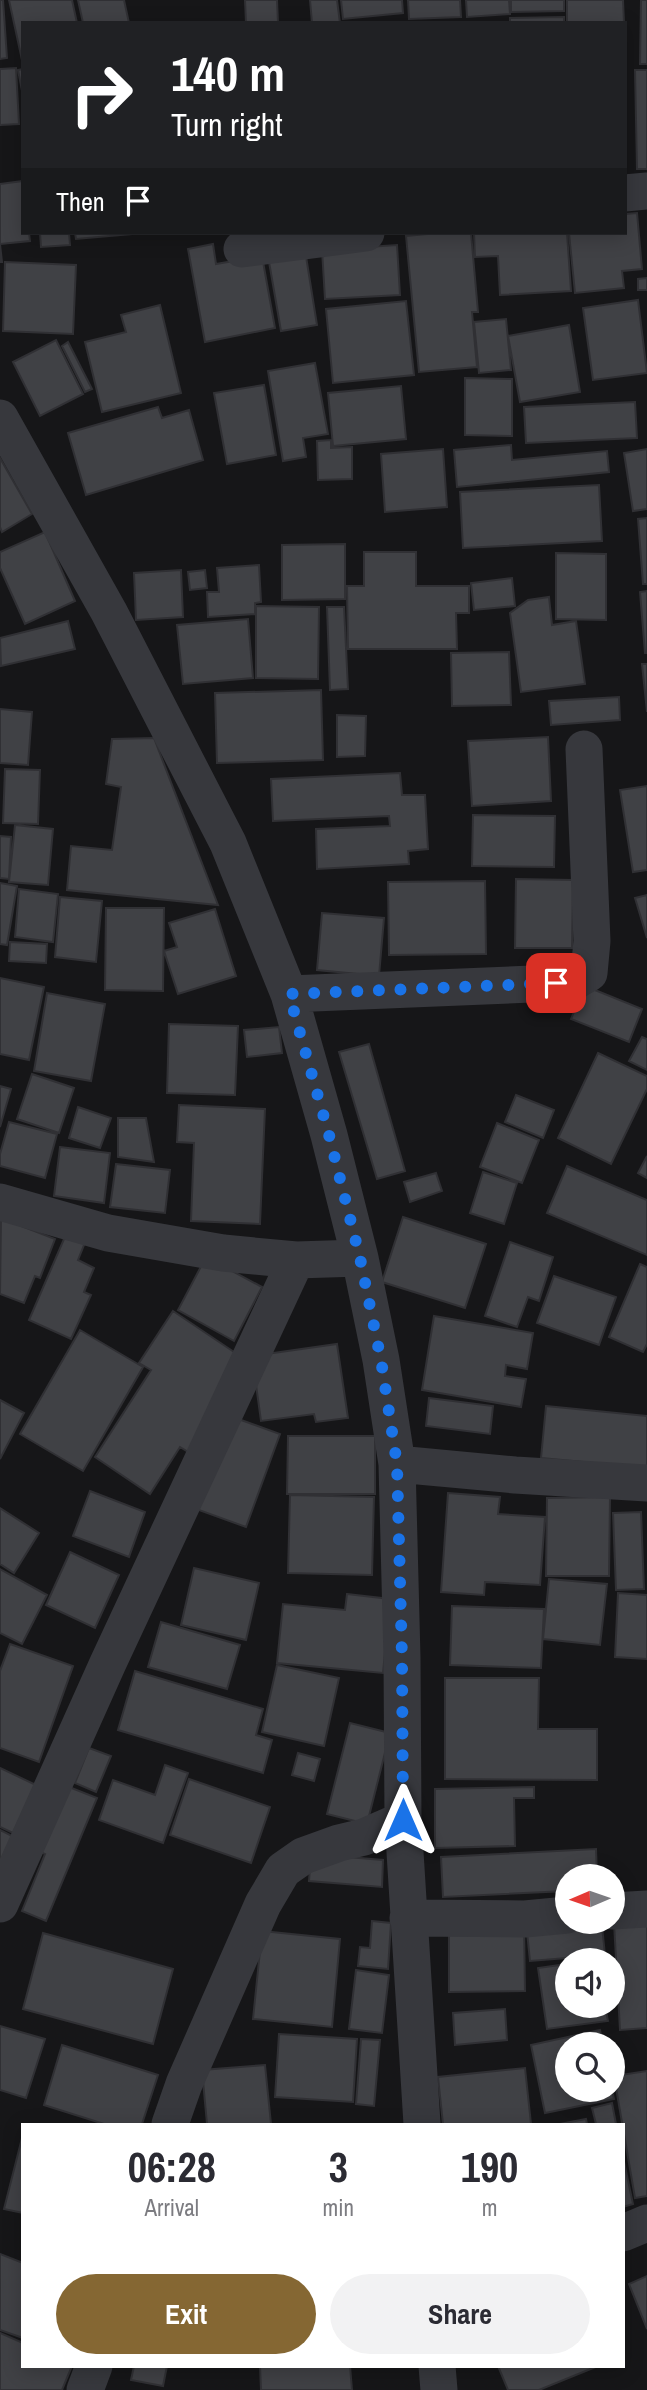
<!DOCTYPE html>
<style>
:root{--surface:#fff;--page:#f2f2f3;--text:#2b2b33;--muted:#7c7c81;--accent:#856733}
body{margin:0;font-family:"Archivo Narrow",sans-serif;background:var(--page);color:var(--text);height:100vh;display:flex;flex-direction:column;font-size:26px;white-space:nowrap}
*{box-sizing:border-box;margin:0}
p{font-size:23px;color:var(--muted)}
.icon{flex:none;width:38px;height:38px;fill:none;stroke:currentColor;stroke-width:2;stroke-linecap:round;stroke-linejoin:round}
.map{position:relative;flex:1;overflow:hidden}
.drawer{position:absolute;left:21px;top:2123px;width:604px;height:245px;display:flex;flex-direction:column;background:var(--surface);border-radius:0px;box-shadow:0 4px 18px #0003}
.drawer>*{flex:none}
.banner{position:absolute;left:21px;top:21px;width:606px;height:214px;border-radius:0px;box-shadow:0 4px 18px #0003;background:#202124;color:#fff;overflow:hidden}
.needle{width:46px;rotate:268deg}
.buttons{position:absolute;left:555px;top:1864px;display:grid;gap:14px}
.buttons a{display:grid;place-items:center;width:70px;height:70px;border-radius:50%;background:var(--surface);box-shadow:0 4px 18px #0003;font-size:35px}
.pin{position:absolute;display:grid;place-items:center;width:60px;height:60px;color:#fff;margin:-30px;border-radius:14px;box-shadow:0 4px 10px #0006}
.me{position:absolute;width:77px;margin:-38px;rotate:0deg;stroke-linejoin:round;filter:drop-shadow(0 0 5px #0008)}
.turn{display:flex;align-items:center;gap:24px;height:147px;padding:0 35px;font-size:32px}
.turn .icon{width:91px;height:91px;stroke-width:2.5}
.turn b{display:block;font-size:49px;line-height:60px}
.then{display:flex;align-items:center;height:66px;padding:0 35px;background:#0003;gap:14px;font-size:26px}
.eta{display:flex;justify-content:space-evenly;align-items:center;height:119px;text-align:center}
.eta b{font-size:42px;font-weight:800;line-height:49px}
.button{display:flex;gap:14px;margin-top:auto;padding:14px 35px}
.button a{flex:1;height:80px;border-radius:42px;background:var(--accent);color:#fff;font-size:28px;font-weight:800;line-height:80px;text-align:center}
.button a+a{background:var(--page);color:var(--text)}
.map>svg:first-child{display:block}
</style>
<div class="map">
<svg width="647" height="2390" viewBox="0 0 647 2390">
<rect width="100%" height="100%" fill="#161618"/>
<!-- building -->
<path fill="#404145" stroke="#303034" stroke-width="2" d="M0 0H3L7 58 0 59Z
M9 0H72L77 23H23L22 60Z
M78 0H124L129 23H83Z
M245 0H277L278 23H246Z
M310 0H337L340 23H312Z
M341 0H402L403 13 343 19Z
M408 0H460L461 17 409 19Z
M466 0H509L510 14 467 17Z
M511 0H564V11L511 12Z
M567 0H623L624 23H567Z
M641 0H647V64H640Z
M564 17V23H510V18Z
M16 68 19 124 0 125V69Z
M23 69V96L18 70Z
M635 70H647V169H637Z
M23 181V233H29L30 241 0 244 2 262H0V184Z
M637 213 642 269 622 271 624 288 575 293 569 233H625V214Z
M40 233H69L70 245 41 247Z
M75 233H144L76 239Z
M438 233H471L478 312H472L477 367 419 372 406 236Z
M474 233H567L571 291 500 295 498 256 475 257Z
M213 244 216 264 262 256 275 328 205 342 188 249Z
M397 245 400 295 325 299 322 250Z
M305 250 317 325 281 331 268 256Z
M5 262 76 265 73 334 3 331Z
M647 278V290H638V279Z
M638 300 647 373 593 380 583 308Z
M406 301 414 375 333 383 326 309Z
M160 305 181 393 102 412 85 342 126 332 121 315Z
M506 319 511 370 479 373 474 322Z
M569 325 580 392 520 402 508 336Z
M56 340 83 394 40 416 13 362Z
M68 342 92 389 85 392 62 346Z
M315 363 328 434 303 438 306 457 283 461 268 371Z
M465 378 512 379V436L465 435Z
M264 385 276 455 227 464 214 393Z
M401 386 406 439 333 446 328 393Z
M635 402 637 438 526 443 524 407Z
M158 407 162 418 189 410 203 460 86 495 68 433Z
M331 440V448L352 447V479L318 480 317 441Z
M511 445 512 460 607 451 609 472 457 487 454 450Z
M443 449 447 507 385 512 381 454Z
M647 449V509L633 511 624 453Z
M0 458 32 514 2 532 0 527Z
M599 485 602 541 463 548 460 492Z
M647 518V584H643L638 519Z
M45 532 75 601 25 624 0 568V552Z
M345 544V599L282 600V545Z
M364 552H416V586H469V613H456L457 649H348L347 586H364Z
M556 553 606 554V620L556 619Z
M259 565 261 602 255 603V614L208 617 207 592H219L217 568Z
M181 570 183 617 136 620 134 573Z
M205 570 207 588 190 590 188 572Z
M512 578 515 606 474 610 471 583Z
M647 591V653H645L640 592Z
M549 597 552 625 576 621 585 684 521 692 510 613 528 600Z
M256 606 319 607 318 679 256 678Z
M327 607H344L348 689 330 690Z
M248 619 253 678 183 684 177 625Z
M68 621 75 649 1 666 0 638Z
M509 652 511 705 452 706 451 653Z
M642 664H647V712Z
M321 690 323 760 217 763 215 693Z
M619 697 620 720 551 725 549 701Z
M0 709 32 712 28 765 0 763Z
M337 715 366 716 365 756 337 757Z
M548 737 551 801 472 806 468 741Z
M154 738 218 905 67 890 71 846 112 850 121 787 106 784 112 739Z
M5 769 40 770 38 824 3 823Z
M400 773 402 795H425L428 849 408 851 409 864 317 869 316 829 390 826 389 816 273 821 271 779Z
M647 786V870L633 872 620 790Z
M473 815 555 816 554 867 472 866Z
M15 825 53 829 48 885 9 882Z
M0 836 11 837 9 879 0 878Z
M516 879 573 880 572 948H515Z
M485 881 486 954 389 955 388 882Z
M0 883 17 886 7 945 0 944Z
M19 889 58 894 53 942 15 937Z
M647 895V938L635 898Z
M60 897 102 901 96 962 55 957Z
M106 908H164L163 991 105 990Z
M215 909 236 976 178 994 164 951 177 947 169 923Z
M322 913 384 918 379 976 317 970Z
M10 942 47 944 46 963 9 961Z
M0 978 44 987 29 1060 0 1054Z
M585 986 642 1009 629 1042 571 1019Z
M47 993 105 1004 91 1081 34 1071Z
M169 1024 238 1026 235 1095 167 1093Z
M279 1027 282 1053 247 1057 244 1030Z
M642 1037 647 1039V1070L629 1061Z
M369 1044 405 1171 377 1179 339 1052Z
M598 1053 647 1076V1089L611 1164 558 1138Z
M32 1074 74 1088 59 1133 17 1119Z
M0 1086 11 1089 0 1127Z
M516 1095 554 1110 543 1138 505 1122Z
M179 1105 265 1109 260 1224 191 1221 194 1143 177 1142Z
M78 1107 111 1118 100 1148 69 1138Z
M118 1118H146L154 1162 118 1157Z
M9 1122 57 1134 45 1178 0 1166V1154Z
M497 1123 539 1140 522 1183 480 1167Z
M60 1147 110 1153 104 1203 54 1196Z
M647 1156V1178L638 1173Z
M116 1164 170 1170 165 1213 110 1207Z
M567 1166 647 1200V1255L547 1213Z
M483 1172 517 1183 504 1224 470 1213Z
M436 1173 442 1191 410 1202 404 1182Z
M403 1217 486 1244 465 1308 382 1282Z
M1 1218 55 1239 40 1278 35 1276 24 1303 0 1294Z
M67 1232 86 1240 78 1260 94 1268 84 1292 91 1295 71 1339 29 1320Z
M510 1242 553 1257 539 1301 528 1297 517 1327 485 1316Z
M206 1257 262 1287 234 1341 178 1310Z
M640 1264 647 1267V1344L643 1352 609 1337Z
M554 1276 616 1297 599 1345 537 1323Z
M173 1311 240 1356 190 1453 180 1447 150 1494 95 1457 151 1370 139 1363Z
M434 1316 533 1333 527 1369 506 1365 505 1376 526 1379 521 1407 422 1390Z
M80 1330 143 1367 83 1471 20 1434Z
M337 1344 348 1418 316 1422 314 1414 261 1421 252 1356Z
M429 1398 493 1406 490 1434 426 1426Z
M0 1400 24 1413 0 1459Z
M546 1406 647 1416V1468L541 1458Z
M230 1416 280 1434 246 1527 196 1509Z
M288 1436H375V1494H287Z
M90 1491 145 1512 129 1557 73 1536Z
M448 1493 500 1497 498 1514 545 1517 540 1585 485 1582 484 1595 441 1592Z
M290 1495 374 1497 372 1575 288 1573Z
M610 1497 609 1576H546L547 1498Z
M0 1508 39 1533 14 1573 0 1564Z
M641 1512 644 1589 616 1590 613 1513Z
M70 1552 119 1575 95 1628 46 1605Z
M194 1568 259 1583 246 1640 181 1625Z
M0 1569 47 1595 22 1644 0 1633Z
M549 1579 607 1584 600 1645 543 1639Z
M618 1593 647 1595V1659L615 1657Z
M347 1594 390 1599 383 1673 277 1663 283 1604 345 1610Z
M452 1606 544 1609 541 1668 450 1665Z
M161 1622 240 1645 227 1689 148 1667Z
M10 1644 73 1666 39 1762 0 1748V1671Z
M277 1665 339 1678 324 1746 262 1732Z
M135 1671 263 1709 256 1735 272 1740 263 1773 118 1730Z
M445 1678H539L538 1729H597V1780L445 1779Z
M350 1723 390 1733 367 1824 327 1814Z
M89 1748 111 1756 96 1792 75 1783Z
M298 1753 320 1759 314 1781 292 1775Z
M165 1765 188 1773 163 1843 99 1820 113 1780 155 1795Z
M0 1768 36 1785 13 1833 0 1827Z
M189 1779 270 1807 251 1863 170 1835Z
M59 1783 97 1798 46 1921 22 1911 45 1854 31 1848Z
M534 1787V1798H514L515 1846 435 1848V1789Z
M0 1830 20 1840 0 1864Z
M596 1849 597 1876H567V1891L443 1897 441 1857Z
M311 1854 383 1860 382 1887 309 1881Z
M372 1921 391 1923 388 1969 358 1966 360 1947 370 1948Z
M647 1922V2028L620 2030 614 1923Z
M449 1925H524L525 1991 449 1992Z
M602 1926 605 1955 530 1961 527 1932Z
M262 1931 340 1939 332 2027 253 2019Z
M43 1933 173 1969 153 2044 23 2009Z
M567 1964V2006H605L608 2021 547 2029 538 1968Z
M356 1970 389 1975 382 2033 349 2029Z
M505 2009 507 2040 455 2045 453 2013Z
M0 2026 45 2039 26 2098 0 2090Z
M600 2030 603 2044H567V2090H612L614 2099 545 2113 531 2045Z
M279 2034 357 2039 353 2102 275 2097Z
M361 2039 380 2040 374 2106 356 2104Z
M62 2045 158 2075 142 2124H104L44 2105Z
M265 2065 271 2124H207L202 2070Z
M525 2068 531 2124H443L438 2077Z
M647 2071V2196L635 2198 614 2076Z
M612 2103 616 2124H596L592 2108Z
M586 2119 587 2124H560Z
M23 2134V2213L4 2209Z
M623 2157 633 2204 623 2207Z
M0 2254 23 2263V2338L0 2330Z
M647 2276V2329L629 2284Z
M0 2333 23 2343V2366H72L62 2390H0Z
M134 2366H167L163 2386 131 2380Z
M260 2366H350L352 2390H261Z
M498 2366H598L539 2390H508Z"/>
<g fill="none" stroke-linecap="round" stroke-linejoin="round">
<!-- street -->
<path stroke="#37383d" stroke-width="37" d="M625 193 647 191
M242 249 366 233
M0 418 109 612 228 843 289 994 329 1135 360 1258 381 1360 397 1464 402 1658 403 1820 422 2124
M289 994 556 983 577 980 589 973 592 941 584 749
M0 1202 108 1233 223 1253 296 1260 360 1258
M397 1464 515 1475 647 1483
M0 1904 108 1663 296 1260
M612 1911 647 1909
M408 1918 525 1919 567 1915
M170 2124 184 2084 263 1904 283 1870 303 1856 339 1843 364 1837 403 1820
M623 2233 647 2223
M437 2366 439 2390
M85 2390 94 2366"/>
</g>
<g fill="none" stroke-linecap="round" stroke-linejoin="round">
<!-- route -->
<path stroke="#1a73e8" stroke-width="12" stroke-dasharray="0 21.6" d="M403 1820 402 1658 397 1464 381 1360 360 1258 329 1135 289 994 556 983"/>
</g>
</svg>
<div class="buttons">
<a><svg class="needle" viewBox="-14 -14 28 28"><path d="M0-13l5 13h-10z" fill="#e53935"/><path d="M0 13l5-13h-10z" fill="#7c7c81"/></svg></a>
<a><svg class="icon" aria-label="sound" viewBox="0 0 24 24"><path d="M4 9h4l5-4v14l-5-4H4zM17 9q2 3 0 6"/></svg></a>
<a><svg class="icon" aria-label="search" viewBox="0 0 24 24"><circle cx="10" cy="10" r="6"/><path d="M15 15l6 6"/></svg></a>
</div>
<div class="pin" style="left:556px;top:983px;background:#d93025"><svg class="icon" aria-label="arrive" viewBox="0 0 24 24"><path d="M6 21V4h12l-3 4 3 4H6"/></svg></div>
<svg class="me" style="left:403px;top:1820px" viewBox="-20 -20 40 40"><path d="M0-17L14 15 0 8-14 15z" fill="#1a73e8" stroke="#fff" stroke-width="4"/></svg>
<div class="banner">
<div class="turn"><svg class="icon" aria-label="right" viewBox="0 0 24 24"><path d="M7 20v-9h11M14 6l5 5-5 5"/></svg><div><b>140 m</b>Turn right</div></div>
<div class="then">Then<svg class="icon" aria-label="arrive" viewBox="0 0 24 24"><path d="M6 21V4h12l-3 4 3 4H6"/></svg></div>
</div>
<section class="drawer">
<div class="eta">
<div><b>06:28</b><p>Arrival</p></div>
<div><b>3</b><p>min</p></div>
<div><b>190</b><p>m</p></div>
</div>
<div class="button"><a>Exit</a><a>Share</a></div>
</section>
</div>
